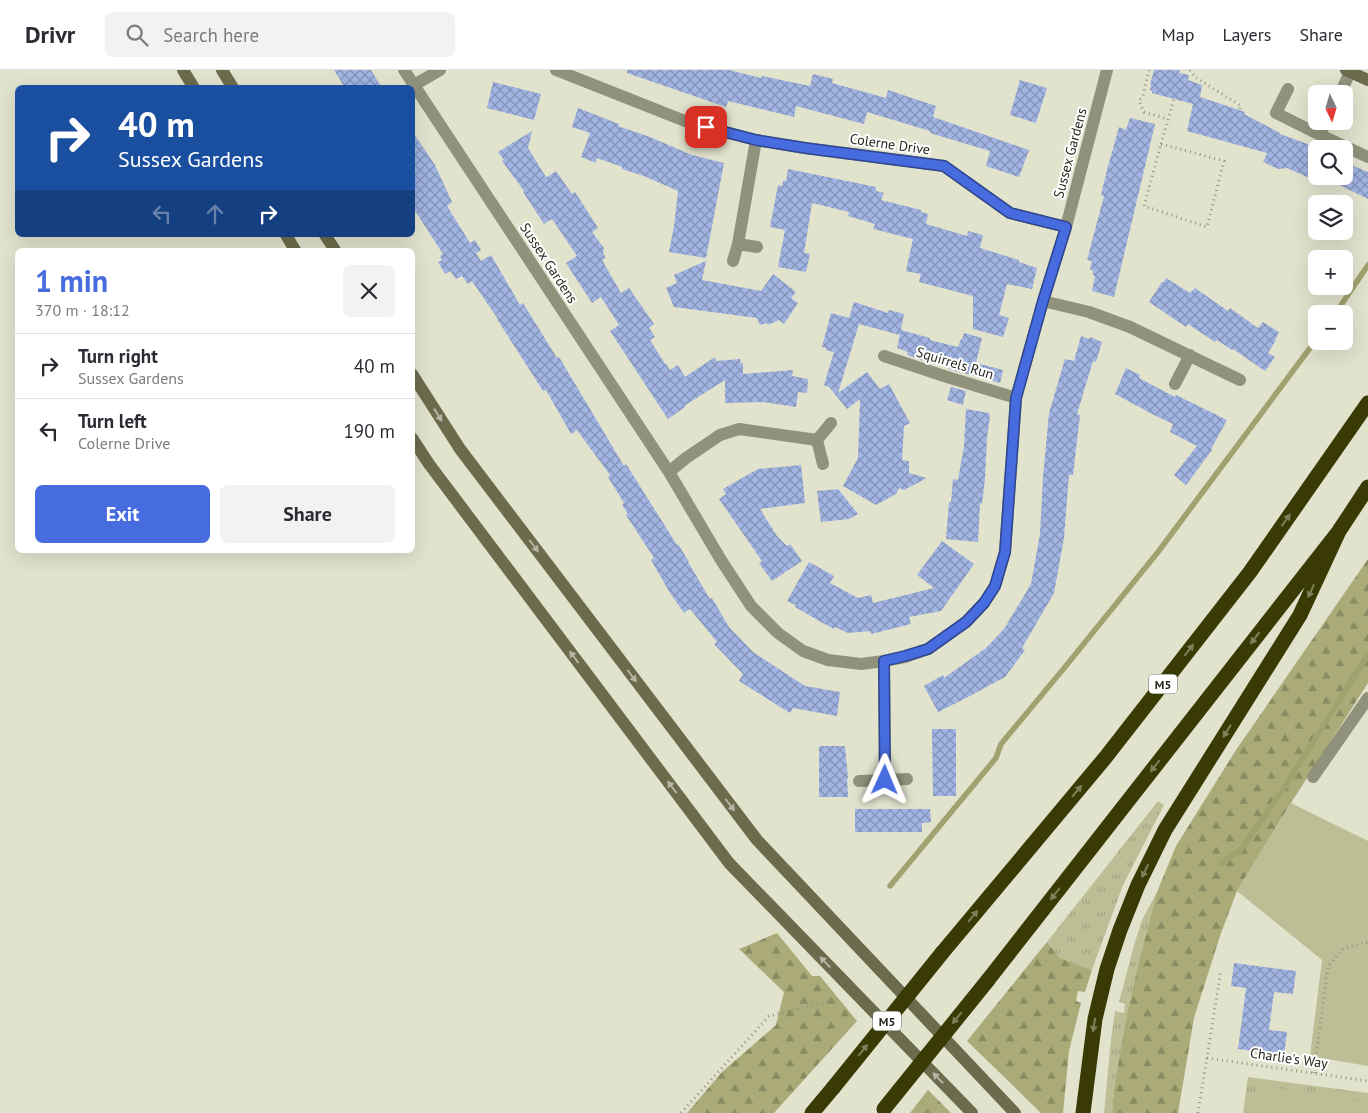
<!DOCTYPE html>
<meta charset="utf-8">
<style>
:root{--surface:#fff;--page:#f2f2f3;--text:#2b2b33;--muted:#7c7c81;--line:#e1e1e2;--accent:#476cdf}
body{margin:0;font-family:"PT Sans",sans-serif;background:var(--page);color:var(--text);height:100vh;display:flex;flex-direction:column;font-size:19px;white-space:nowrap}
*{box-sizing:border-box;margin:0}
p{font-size:16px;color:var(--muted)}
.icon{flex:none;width:28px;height:28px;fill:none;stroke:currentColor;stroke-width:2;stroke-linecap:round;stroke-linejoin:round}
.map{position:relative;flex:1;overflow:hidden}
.panel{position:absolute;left:15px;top:178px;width:400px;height:305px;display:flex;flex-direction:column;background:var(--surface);border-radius:8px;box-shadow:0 5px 20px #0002}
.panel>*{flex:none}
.top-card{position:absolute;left:15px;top:15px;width:400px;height:152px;border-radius:8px;box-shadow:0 5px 20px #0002;background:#1a4fa0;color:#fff;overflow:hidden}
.needle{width:32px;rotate:175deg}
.buttons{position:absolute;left:1308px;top:15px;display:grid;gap:10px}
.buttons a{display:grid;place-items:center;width:45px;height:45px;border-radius:8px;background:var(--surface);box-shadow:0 5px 20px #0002;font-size:25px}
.pin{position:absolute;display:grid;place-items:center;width:42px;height:42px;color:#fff;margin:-21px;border-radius:10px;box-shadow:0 2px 8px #0006}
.me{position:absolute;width:55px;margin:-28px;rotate:1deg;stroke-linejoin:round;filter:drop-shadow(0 0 4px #0008)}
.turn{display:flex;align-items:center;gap:18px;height:105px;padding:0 20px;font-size:22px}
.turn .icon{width:65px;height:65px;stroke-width:2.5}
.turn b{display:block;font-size:35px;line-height:42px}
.lanes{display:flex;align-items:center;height:48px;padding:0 20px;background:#0003;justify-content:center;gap:25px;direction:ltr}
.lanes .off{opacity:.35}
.round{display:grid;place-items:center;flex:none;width:52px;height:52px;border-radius:8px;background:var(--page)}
.summary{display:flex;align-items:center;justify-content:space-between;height:85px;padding:0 20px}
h1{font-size:30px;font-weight:800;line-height:38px;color:var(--accent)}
.cta{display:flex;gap:10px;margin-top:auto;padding:10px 20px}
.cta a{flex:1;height:58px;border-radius:8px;background:var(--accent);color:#fff;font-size:20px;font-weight:800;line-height:58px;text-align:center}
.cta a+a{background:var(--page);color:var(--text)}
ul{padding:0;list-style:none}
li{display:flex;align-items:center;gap:15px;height:65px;padding:0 20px;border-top:1px solid var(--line)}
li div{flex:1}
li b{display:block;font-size:19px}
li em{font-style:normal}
header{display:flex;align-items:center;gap:30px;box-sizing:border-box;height:70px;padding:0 25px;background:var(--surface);border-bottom:1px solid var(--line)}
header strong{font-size:24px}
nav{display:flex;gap:28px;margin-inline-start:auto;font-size:18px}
.search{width:350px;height:45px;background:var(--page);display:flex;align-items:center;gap:12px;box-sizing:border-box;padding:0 18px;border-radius:8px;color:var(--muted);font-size:19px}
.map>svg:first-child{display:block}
</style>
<header>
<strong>Drivr</strong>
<div class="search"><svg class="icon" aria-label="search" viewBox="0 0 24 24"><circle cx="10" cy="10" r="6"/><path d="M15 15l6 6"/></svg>Search here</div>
<nav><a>Map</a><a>Layers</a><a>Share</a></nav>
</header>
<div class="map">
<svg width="1368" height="1043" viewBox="0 0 1368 1043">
<defs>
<pattern id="grass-tufts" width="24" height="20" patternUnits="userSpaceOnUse" patternTransform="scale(1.25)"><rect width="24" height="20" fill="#bcbe95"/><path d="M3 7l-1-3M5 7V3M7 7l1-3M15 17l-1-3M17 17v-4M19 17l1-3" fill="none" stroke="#a2a380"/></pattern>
<pattern id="forest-firs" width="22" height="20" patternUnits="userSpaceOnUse" patternTransform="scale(1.25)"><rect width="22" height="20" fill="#aaab78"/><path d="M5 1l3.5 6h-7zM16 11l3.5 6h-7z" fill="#8a8b62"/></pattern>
<pattern id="building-cross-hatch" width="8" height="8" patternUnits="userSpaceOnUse" patternTransform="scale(1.25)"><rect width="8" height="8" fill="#a1b4e2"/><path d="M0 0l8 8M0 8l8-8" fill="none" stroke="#8392b7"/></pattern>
</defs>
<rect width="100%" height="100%" fill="#e2e3cd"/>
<!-- grass -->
<path fill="url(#grass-tufts)" d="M1158 731 1164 735 1123 815 1092 900 1060 888 1047 872Z
M1157 822 1139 891 1114 1018 1112 1043H1104L1111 969 1115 941 1124 943 1125 934 1119 932 1135 872 1142 850Z
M1248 1007 1368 1023V1043H1243Z"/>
<!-- forest -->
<path fill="url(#forest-firs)" d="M1368 489V613L1291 733 1237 821 1220 866 1194 948 1178 1043H1112L1114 1018 1126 951 1139 891 1157 822 1176 776 1236 680Z
M777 863 812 906H820L857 951 774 1043H687L722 1002 776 955 784 922 739 879Z
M1047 872 1060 888 1092 900 1085 922 1078 921 1076 931 1081 933 1069 981 1063 1043H1041L967 971Z
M928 1020 951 1043H910Z"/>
<!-- park -->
<path fill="#bcbe95" d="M1291 733 1368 771V996L1310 986 1322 890 1237 821Z
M1257 1015 1368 1032V1043H1253Z"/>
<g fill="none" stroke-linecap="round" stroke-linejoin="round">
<!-- stream -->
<path stroke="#a0a26f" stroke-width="5.5" d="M1335 244 1368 195
M1221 793 1240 781 1280 724 1368 585
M890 816 996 688 1001 674 1065 597 1158 482 1316 270"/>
</g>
<!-- building -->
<path fill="url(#building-cross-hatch)" d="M334 0H371L382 18H345Z
M627 0H729L761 8 762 6 810 16 813 4 833 9 832 13 886 28 888 20 936 36 933 47 1029 80 1019 107 986 96 990 81 930 63V61L867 42 864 54 796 36 794 47 728 31 726 37 627 3Z
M1154 0H1180L1179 3 1189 5 1188 10 1202 15 1200 27 1245 42 1244 44 1280 63V64L1316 77V111L1287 98 1278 99 1263 92 1267 83 1187 61 1193 34 1152 23V21L1150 20 1151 15H1150Z
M1020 10 1047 18 1036 53 1010 45Z
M493 12 541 24 534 50 487 38Z
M578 38 619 54 618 56 650 67 692 85 724 93 706 188 669 182 674 156 678 121 644 106 622 99V97L597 88 596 93 581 87 590 63 572 57Z
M1130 48 1155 54 1114 227 1092 221 1095 206 1093 205V201L1090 199 1092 191 1087 190 1104 126 1101 125 1107 100 1119 57 1126 60Z
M412 61 435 95 452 132 447 136 470 173 475 170 481 180 476 183 481 191 491 185 520 235 523 233 557 288 559 287 624 396 626 394 677 475 678 474 689 492H688L710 529 712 528 729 557 753 582 805 616 840 622 837 646 793 638 790 643 739 611 743 604 714 574 717 572 690 539 684 543 670 523 651 490 654 488 626 445 628 444 622 435 624 433 608 407 610 405 577 360 571 364 546 320 543 321 497 249H498L472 211 468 214 462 206 456 209 450 201 445 204 438 192 442 190 440 186 443 184 412 136Z
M532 61 528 78 546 107H547L556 101 572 124 575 122 598 158 592 162 604 178 603 183 606 188 602 190 621 223 629 218 654 254 649 258 655 267 650 270 665 294H666L670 300 678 295 685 307 715 287 716 291 740 289 741 294 743 293V304L793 300 792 306 808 309 807 323 798 322 796 337 763 332 725 333V310L684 336 685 337 668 349 610 261 619 255 601 227 592 233 566 193 577 186 552 149 544 154 523 122 524 121 502 91 504 90 498 82Z
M1344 92 1368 102V129L1321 106H1344Z
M788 99 876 117V121L884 123 881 130 921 140V142L928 144 926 154 967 166 968 161 983 165 980 178 1019 190V192L1037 198 1032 219 1007 214 999 245 1009 248 1003 267 973 259V226L919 212 921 204 906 201 913 169 873 159 875 154 848 146 849 142 812 133 804 183 810 184 806 202 778 197 785 160 770 157 778 115 782 116 783 111H786Z
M706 191 702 210 761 221 773 204 796 222 791 228 798 233 784 254 779 250 768 255 767 253 760 255 757 248 674 237 666 218 677 213 674 205Z
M1166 208 1190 223 1195 218 1228 241 1230 238 1258 258 1263 252 1279 262 1275 270H1276L1268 283 1275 287 1265 301 1233 279 1232 280 1217 270 1215 272 1188 254 1186 257 1149 232 1162 212 1163 213Z
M854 232 888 243 889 240 904 244 900 265 859 254 838 323 867 302 880 319 889 314 910 353 904 356 902 390 909 391V403L927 408 904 420 899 418 896 424 876 435 843 416 858 388 860 329 847 339 829 317 824 315 834 282 826 280V278L822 277 831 243 849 248Z
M901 260 930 268V270L958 277 961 269H962L964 263 982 268 976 293 1003 300 1000 313 949 299 951 291 926 284 924 291 907 285 908 282 897 278Z
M1081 266 1089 269 1090 267 1102 272 1096 292 1093 291 1077 344 1080 345 1073 405H1069L1064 468 1054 523 1022 578 1025 580 1005 607 966 628 938 642 924 616 943 605 944 608 986 578 1004 559 1031 514 1040 464 1043 407 1049 343 1065 289 1074 291Z
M1126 298 1140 305 1139 308 1175 327 1176 325 1227 350 1211 379 1212 380 1186 415 1174 405 1197 376 1170 362 1173 354 1154 345 1115 324Z
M951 317 966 321 963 335 947 330Z
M966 339 989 343 990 346 987 368 985 409 982 434 980 433 978 472 946 469 949 432H951L953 409 958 410 964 376Z
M801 395 805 433 760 439 777 466 787 476 790 474 802 491 772 511 759 493 762 491 719 429 726 424 723 419 758 399Z
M838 419 858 444 849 449 821 452 817 421Z
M942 471 974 494 941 541 909 547 911 554 871 564 870 561 848 563 835 557 834 559 821 552 795 537 796 535 787 531 809 492 834 506 830 513 858 528 871 525 873 533 934 518 917 505Z
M932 659H956V726H933Z
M819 676H845L848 708 847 709 848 727H819Z
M855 739H930L931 752 922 753V762H855Z
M1234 893 1296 901 1293 924 1274 922 1269 960 1287 962 1284 985 1238 979 1246 918 1231 916Z"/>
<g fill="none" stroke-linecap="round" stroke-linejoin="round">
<!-- path -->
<path stroke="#929382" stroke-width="3" stroke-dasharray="1 4" stroke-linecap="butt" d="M1149 0 1143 25 1139 31 1144 42 1168 49
M1190 0 1195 7 1241 36 1240 39
M1161 74 1224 91 1207 157 1144 136Z
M1161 74 1174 29
M1207 988 1368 1011
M1314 1003 1328 896 1344 878 1368 872
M681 1043 769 946 841 929
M1198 1043 1221 900"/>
<!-- street -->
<path stroke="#91927c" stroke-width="12" d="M404 0 669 402 721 490 751 536 778 563 803 581 828 590 861 594 884 591 905 587 928 579 966 552 984 533 995 516 1005 482 1016 328 1043 231 1066 157 1107 0
M556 0 690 53 756 70 805 78 944 96 1010 143 1066 157
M414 15 440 0
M1288 19 1276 43 1320 65
M1340 24 1350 2
M1326 51 1320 65 1368 87
M738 174 757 177
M733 191 738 174 756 70
M1043 231 1089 242 1130 257 1240 310
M884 286 944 306 1016 328
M1175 314 1190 285
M823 394 817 370 831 353
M669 402 686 388 720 365 739 359 817 370
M884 591 885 710
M1313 707 1368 628
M859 711 907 709"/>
<!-- secondary -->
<path stroke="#6b6c4c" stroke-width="12" d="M183 0 194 18
M222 0 233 18
M1346 0 1368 10
M286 165 295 180
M325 165 335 180
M412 304 460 379 757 770 1015 1043
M412 368 429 394 729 793 972 1043"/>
<!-- highway -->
<path stroke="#3a3a05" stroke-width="15" d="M942 883 1105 688 1250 502 1368 333
M988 910 1339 461 1368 417
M812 1043 833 1018
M1083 1043 1095 949 1107 899 1120 860 1138 815 1165 760 1300 545 1339 461"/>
<!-- highway-bridge -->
<path stroke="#3a3a05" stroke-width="15" d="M833 1018 942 883
M884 1039 988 910"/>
</g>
<!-- one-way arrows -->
<defs><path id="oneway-solid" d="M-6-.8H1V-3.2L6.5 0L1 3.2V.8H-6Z" transform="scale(1.25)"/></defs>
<g fill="#b5b6a6">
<use href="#oneway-solid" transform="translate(438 345) rotate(58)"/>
<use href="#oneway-solid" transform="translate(534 476) rotate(53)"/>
<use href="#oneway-solid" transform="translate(574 587) rotate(-127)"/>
<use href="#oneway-solid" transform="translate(632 606) rotate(53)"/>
<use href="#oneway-solid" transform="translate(672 717) rotate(-127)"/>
<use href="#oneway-solid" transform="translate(730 735) rotate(53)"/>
<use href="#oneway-solid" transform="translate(825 892) rotate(-134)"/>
<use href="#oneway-solid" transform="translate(938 1008) rotate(-134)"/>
</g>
<g fill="#7f7f5c">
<use href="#oneway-solid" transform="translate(1286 450) rotate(-55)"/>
<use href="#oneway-solid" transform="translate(1311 521) rotate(115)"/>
<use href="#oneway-solid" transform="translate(1255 568) rotate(128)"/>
<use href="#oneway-solid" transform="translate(1189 580) rotate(-52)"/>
<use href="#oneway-solid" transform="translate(1227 661) rotate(122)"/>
<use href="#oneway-solid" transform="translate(1155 696) rotate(128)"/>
<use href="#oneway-solid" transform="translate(1077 721) rotate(-50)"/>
<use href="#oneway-solid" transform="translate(1145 801) rotate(116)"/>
<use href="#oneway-solid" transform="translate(1055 824) rotate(128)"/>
<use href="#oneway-solid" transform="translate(973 846) rotate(-50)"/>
<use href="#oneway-solid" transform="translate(957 948) rotate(129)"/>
<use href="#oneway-solid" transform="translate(1094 955) rotate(99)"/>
<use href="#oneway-solid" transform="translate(863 980) rotate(-51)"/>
</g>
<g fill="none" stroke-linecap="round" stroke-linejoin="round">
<defs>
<path id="route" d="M706 57 756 70 805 78 944 96 1010 143 1066 157 1043 231 1016 328 1005 482 995 516 984 533 966 552 928 579 905 586 884 591 885 710"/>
</defs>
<!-- route casing -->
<use href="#route" stroke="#2e4691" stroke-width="12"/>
<!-- route -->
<use href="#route" stroke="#476cdf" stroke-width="9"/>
</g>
<g text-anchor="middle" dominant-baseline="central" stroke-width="4" stroke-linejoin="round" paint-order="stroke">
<!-- shield labels -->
<g fill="#fff" stroke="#686862" stroke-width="1">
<rect x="1149" y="604.5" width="28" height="19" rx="4"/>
<rect x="873" y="941.5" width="28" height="19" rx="4"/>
</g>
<g font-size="12" font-weight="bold" fill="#27281f">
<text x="1163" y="614">M5</text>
<text x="887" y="951">M5</text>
</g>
<!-- street labels -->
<g font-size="14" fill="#27281f" stroke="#fff">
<text transform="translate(890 74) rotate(8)">Colerne Drive</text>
<text transform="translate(1070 83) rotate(-75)">Sussex Gardens</text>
<text transform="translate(549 193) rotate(57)">Sussex Gardens</text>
<text transform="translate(955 293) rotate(17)">Squirrels Run</text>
<text transform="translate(1289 988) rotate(8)">Charlie's Way</text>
</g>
</g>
</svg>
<div class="buttons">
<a><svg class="needle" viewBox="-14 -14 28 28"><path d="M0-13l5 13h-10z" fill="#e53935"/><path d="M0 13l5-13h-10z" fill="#7c7c81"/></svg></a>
<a><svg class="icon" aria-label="search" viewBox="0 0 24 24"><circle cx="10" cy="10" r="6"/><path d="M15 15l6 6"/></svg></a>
<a><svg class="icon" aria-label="layers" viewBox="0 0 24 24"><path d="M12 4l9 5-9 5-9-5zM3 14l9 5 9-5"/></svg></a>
<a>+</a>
<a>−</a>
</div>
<div class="pin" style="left:706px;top:57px;background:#d93025"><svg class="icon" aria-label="arrive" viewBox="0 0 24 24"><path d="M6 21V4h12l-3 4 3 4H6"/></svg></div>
<svg class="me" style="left:885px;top:710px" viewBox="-20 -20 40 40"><path d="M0-17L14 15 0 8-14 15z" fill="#476cdf" stroke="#fff" stroke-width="4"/></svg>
<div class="top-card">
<div class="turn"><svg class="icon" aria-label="right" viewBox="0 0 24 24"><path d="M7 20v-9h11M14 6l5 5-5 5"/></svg><div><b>40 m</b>Sussex Gardens</div></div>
<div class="lanes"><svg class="icon off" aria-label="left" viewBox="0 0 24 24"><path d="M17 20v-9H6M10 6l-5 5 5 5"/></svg><svg class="icon off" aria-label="ahead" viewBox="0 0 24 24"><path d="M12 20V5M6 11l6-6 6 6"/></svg><svg class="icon" aria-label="right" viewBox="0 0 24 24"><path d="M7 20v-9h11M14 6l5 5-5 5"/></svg></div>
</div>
<section class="panel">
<div class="summary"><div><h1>1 min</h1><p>370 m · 18:12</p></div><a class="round"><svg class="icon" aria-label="close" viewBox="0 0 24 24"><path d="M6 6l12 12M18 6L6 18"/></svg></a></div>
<ul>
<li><svg class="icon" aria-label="right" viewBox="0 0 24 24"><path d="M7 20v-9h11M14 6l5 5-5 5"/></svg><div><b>Turn right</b><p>Sussex Gardens</p></div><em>40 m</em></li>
<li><svg class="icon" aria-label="left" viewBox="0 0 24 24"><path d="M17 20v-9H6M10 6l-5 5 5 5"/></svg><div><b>Turn left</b><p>Colerne Drive</p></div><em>190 m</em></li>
</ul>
<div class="cta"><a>Exit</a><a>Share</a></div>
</section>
</div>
